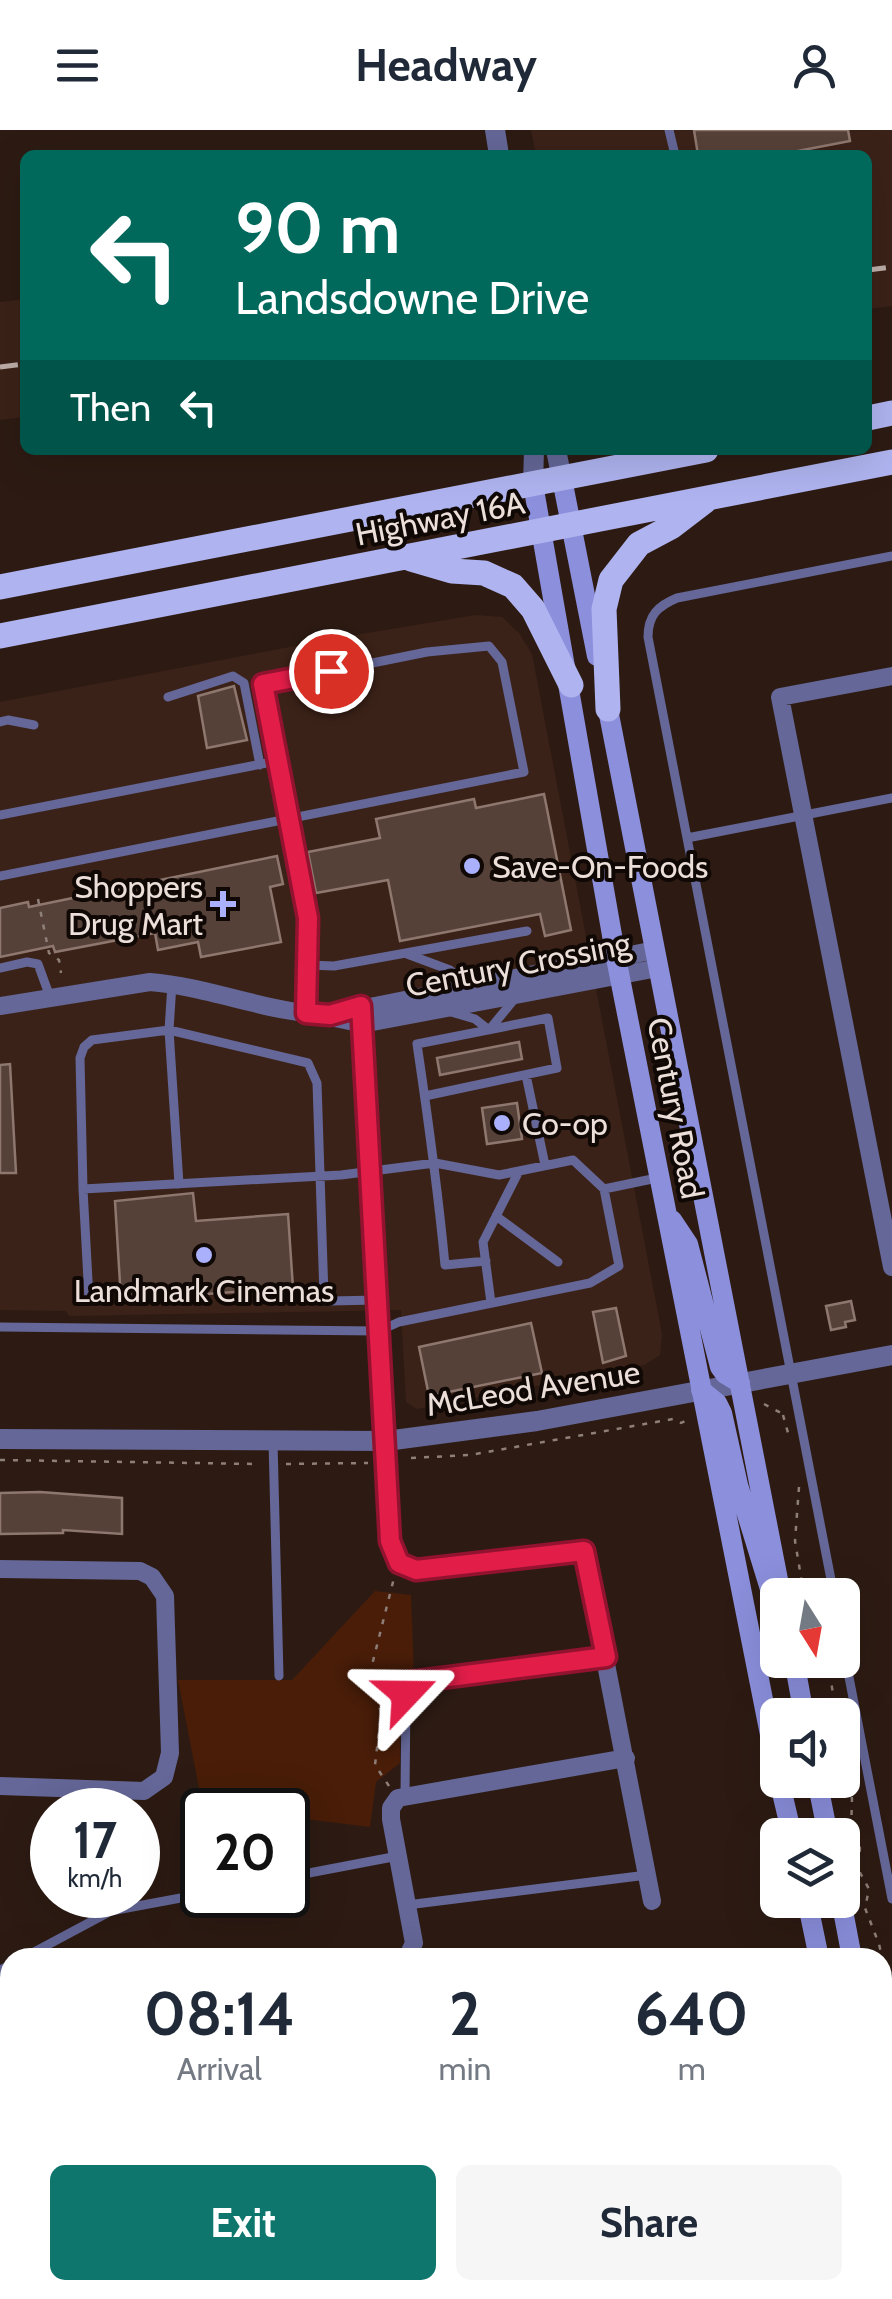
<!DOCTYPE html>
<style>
:root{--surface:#fff;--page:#f6f6f7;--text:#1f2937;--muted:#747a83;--accent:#0f766e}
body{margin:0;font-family:Cabin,sans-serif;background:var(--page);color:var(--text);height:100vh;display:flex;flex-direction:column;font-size:38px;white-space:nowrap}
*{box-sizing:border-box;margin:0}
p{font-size:32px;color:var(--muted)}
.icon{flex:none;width:55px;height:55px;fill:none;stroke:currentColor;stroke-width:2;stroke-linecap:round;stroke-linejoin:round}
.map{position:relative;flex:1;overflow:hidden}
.drawer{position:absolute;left:0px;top:1818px;width:892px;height:352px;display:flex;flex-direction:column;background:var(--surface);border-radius:30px 30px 0 0;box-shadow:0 10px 40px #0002}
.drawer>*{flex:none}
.top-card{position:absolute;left:20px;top:20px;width:852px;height:305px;border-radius:15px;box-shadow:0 10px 40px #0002;background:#00695c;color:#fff;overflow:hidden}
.needle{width:65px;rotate:169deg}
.fabs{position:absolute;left:760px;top:1448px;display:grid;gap:20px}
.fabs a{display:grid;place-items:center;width:100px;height:100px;border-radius:15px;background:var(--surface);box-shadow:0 10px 40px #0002;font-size:50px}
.speed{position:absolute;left:30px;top:1658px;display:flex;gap:20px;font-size:50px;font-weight:700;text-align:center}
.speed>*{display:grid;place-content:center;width:130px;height:130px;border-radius:50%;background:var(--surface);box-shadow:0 10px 40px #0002;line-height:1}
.speed small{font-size:25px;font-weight:400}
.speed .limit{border:5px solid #111;border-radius:15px;background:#fff;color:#111}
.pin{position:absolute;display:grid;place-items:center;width:85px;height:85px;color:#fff;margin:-42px;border:5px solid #fff;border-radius:50%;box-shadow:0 2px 10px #0007}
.me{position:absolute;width:110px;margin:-55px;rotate:67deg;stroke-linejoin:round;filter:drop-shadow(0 0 8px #0008)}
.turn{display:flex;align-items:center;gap:35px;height:210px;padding:0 50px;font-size:45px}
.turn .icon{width:130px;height:130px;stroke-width:2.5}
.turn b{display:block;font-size:70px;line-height:85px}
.then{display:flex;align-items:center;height:95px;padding:0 50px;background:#0003;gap:20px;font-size:38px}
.eta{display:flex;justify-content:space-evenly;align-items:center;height:170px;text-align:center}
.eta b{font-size:60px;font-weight:700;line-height:70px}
.action{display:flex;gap:20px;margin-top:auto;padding:20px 50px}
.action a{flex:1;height:115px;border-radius:15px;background:var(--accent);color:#fff;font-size:40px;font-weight:700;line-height:115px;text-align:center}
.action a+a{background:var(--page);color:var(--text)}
header{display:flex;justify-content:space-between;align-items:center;height:130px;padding:0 50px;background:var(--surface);font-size:45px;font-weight:700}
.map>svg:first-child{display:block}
</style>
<header><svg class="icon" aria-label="menu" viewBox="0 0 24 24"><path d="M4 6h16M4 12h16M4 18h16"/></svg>Headway<svg class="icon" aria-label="person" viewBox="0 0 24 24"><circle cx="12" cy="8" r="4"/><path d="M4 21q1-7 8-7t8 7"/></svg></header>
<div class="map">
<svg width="892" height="2169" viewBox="0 0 892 2169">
<rect width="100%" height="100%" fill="#2d1b13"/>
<!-- built -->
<path fill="#3b2218" d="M531 0H892V176L868 179V25H536Z
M25 169V287L0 290V172Z
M476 485 502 487 519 503 532 524 662 1204 660 1225 644 1235 417 1279 406 1272 401 1180 69 1186 66 1181 0 1180V572L343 507Z"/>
<!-- green -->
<path fill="#491d08" d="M375 1461 411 1465 414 1545 399 1551 400 1633 376 1652 370 1697 288 1687V1680H257L199 1658 178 1550H292Z"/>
<!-- building -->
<path fill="#564138" stroke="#8e776e" stroke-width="2.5" d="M694 0H848L850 11 777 25H698Z
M234 556 247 610 207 618 198 566Z
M544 664 571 800 545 806 540 784 400 811 388 750 316 763 308 722 380 708 376 689 474 669 476 678Z
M277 726 283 754 270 757 281 812 201 827 198 812 158 820 155 803 55 822 53 816 0 827V778L28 772 29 777Z
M519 912 522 929 440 945 437 928Z
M10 934 16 1043H0V935Z
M517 973 522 1009 487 1014 482 978Z
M193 1063 196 1091 288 1084 293 1158 121 1170 115 1071Z
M851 1171 855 1190 845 1192 846 1197 831 1200 826 1176Z
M616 1178 626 1226 603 1233 593 1182Z
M531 1193 542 1243 429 1266 419 1217Z
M40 1362 122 1368V1404L63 1400V1403L0 1404V1363Z"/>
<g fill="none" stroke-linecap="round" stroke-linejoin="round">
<!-- path -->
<path stroke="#8e7f78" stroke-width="2.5" stroke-dasharray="5 8" stroke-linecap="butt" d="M38 769 49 823 59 830 61 843
M764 1274 783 1284
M783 1285 790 1310
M411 1328 470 1325 673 1289 681 1293 687 1290
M0 1330 258 1334
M286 1334 368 1333
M799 1357 795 1411 804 1465
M827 1530 837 1585
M842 1616 852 1669 851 1701 860 1718 858 1739 869 1759 865 1778 879 1814 892 1872
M389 1656 375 1635 381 1584 371 1539 394 1448
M494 2160 499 2169"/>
<!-- service -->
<path stroke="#646797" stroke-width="9" d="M669 0 675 25
M168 567 233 546 244 553 260 635
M0 592 8 590 34 595
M0 685 277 631
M687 708 892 668
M0 746 524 642 502 532 489 516 427 522 263 555 308 788 306 883
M407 824 450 840 469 854
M307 835 334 836 527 801
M0 838 27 832 38 834 50 867
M448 881 475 889 489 900 517 866
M362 894 386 1311
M526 945 545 1035
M425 966 557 938 548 888 417 914C428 988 438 1061 445 1135L486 1131
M179 1054 169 900 308 933 317 953 324 1166 330 1171 377 1170
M83 1059 80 928 84 917 92 910 169 900 172 854
M496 1086 558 1132
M89 1169 83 1059 341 1045 435 1033 499 1045 519 1041
M491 1173 483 1112 519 1041 573 1030 604 1059
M0 1197 379 1201 399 1192 590 1153 619 1136 604 1059 657 1048
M273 1312 279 1546
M834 1465 648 507C648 485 658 476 677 468L892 426
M842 1511 892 1769
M405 1665 406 1564V1555L411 1552 606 1527
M288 1747 398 1726
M407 1775 647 1745
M23 1828 111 1781 202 1764
M0 1840 10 1835
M0 1847 10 1864"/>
<!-- minor -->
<path stroke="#646797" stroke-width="18" d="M892 546 780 567 892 1137
M0 876 150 852C198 856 244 873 291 881 316 885 338 887 362 894L658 838
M330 885 655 820
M386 1311 390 1411 399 1433 416 1439 584 1421 652 1771
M0 1439 140 1441 152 1447 165 1466 170 1623 164 1647 144 1661 0 1656
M407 1828 414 1813 391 1689V1678L398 1668 626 1628
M0 1972 10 1966
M265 2169 268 2160"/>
<!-- tertiary -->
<path stroke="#646797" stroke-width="20" d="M495 0 499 25
M556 320 562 349
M533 354 534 320
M0 1309 386 1311 537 1291 892 1225
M0 2054 10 2070
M68 2160 73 2169"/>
<!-- secondary -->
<path stroke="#8b8fdc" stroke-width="20" d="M562 349 597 526
M533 354 616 828 778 1645
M605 564 781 1465
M672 1090 688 1114 720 1237 725 1244 740 1253
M701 1260 717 1273 722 1283 738 1355 778 1485
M794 1530 804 1585
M779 1650 792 1705
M817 1650 828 1705
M807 1770 819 1828
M841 1770 852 1828
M882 1984 892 2032
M882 2147 887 2169"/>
<!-- primary -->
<path stroke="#afb4f0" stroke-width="25" d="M868 288 892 283
M411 429 452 441 484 443 513 456 533 479 571 555
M0 457 706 320
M0 506 892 332
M608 579 604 479 611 450 639 414 671 397 705 371"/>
<!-- rail -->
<path stroke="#bdaea8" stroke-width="5" stroke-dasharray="18 18" stroke-linecap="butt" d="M868 140 892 137
M0 237 25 234"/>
</g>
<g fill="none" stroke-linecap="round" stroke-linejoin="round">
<defs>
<path id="route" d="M331 541 263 554 308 788 306 883 330 885 361 876 390 1411 399 1433 416 1440 584 1421 606 1527 410 1552 406 1556V1564"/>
</defs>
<!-- route casing -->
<use href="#route" stroke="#92132f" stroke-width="25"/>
<!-- route -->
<use href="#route" stroke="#e11d48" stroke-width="18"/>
</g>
<!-- markers -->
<g fill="#aab0fb" stroke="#0f0805" stroke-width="4">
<circle cx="472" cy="736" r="10"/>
<path d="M218 759h10v10h10v10h-10v10h-10v-10h-10v-10h10z"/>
<circle cx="502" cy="993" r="10"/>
<circle cx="204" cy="1125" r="10"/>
</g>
<g text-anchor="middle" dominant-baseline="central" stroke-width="8" stroke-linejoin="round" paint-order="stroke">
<!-- street labels -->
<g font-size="32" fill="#ecdfd9" stroke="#0f0805">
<text transform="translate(440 388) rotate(-11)">Highway 16A</text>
<text transform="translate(518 834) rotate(-11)">Century Crossing</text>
<text transform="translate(676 978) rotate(79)">Century Road</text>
<text transform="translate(533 1258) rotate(-9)">McLeod Avenue</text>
</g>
<!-- poi labels -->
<g font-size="32" fill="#ecdfd9" stroke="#0f0805" text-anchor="start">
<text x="492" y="736">Save-On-Foods</text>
<text x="203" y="756" text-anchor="end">Shoppers<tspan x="203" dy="37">Drug Mart</tspan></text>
<text x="522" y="993">Co-op</text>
<text x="204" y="1160" text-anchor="middle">Landmark Cinemas</text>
</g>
</g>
</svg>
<div class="fabs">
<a><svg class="needle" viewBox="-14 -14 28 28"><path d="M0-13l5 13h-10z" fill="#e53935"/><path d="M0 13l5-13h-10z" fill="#747a83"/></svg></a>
<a><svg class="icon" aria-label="sound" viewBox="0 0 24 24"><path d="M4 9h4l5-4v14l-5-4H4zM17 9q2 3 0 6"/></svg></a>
<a><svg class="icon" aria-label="layers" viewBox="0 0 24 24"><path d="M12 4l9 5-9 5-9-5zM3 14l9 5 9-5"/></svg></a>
</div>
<div class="speed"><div>17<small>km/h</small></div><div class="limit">20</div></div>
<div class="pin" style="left:331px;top:541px;background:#d93025"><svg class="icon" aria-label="arrive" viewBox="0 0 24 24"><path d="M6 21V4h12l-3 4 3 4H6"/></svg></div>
<svg class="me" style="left:406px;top:1564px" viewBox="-20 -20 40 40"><path d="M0-17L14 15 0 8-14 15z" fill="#e11d48" stroke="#fff" stroke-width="4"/></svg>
<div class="top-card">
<div class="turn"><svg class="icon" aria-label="left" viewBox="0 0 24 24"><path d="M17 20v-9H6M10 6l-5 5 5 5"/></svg><div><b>90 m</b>Landsdowne Drive</div></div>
<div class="then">Then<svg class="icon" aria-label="left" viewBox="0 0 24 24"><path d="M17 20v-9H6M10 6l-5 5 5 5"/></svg></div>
</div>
<section class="drawer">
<div class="eta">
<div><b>08:14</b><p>Arrival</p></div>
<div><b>2</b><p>min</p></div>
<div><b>640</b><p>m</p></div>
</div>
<div class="action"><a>Exit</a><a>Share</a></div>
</section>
</div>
